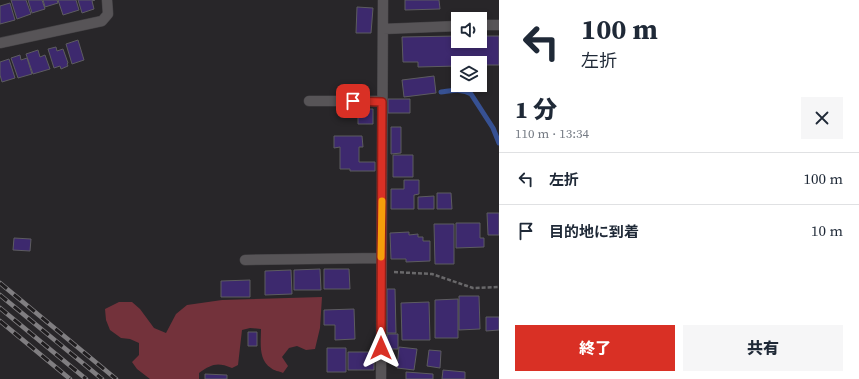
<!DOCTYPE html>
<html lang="ja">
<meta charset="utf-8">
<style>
:root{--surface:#fff;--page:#f6f6f7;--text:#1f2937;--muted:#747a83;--line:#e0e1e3;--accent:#d93025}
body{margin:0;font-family:"Source Serif 4","Noto Sans JP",serif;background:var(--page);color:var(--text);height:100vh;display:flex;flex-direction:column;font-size:15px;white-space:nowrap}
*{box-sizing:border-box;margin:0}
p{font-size:13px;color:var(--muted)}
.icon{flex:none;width:22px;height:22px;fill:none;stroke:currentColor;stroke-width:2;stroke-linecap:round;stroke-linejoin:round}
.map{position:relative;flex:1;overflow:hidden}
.details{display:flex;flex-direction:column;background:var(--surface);width:360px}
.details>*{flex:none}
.guide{background:#fff;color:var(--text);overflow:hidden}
.controls{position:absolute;left:451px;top:12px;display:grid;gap:8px}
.controls a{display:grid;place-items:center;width:36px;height:36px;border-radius:0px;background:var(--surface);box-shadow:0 2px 6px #0003;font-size:20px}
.pin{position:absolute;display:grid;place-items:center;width:34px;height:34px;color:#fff;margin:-17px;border-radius:8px;box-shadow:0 2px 6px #0006}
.me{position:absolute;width:44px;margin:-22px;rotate:0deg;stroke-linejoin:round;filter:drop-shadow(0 0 3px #0008)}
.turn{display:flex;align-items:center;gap:14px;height:84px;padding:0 16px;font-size:18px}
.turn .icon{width:52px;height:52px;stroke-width:2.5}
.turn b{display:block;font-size:28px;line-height:34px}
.round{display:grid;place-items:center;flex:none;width:42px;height:42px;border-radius:0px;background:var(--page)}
.overview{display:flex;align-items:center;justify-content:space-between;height:68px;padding:0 16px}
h1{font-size:24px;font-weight:800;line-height:30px}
.cta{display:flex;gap:8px;margin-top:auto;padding:8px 16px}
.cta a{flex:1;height:46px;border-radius:0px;background:var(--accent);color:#fff;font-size:16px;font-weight:800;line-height:46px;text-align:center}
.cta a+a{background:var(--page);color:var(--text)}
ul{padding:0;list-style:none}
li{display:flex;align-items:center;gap:12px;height:52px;padding:0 16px;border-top:1px solid var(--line)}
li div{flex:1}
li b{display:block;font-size:15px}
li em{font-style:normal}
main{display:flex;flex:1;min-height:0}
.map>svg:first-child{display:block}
</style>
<main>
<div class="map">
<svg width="499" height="379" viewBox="0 0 499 379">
<rect width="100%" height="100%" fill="#282629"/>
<!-- green -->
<path fill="#73323b" d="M322 297 320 328 315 349 306 350 297 346 289 348 282 357 288 366 283 373C279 371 274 371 271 368 258 360 261 342 261 329L250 328 242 330 238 365 232 368C217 362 212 364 199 373V379H150L137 369 132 362 139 355V343L130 339 121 338 110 330 106 320 105 309 119 302H132L140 309 154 328 166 333 176 314 187 305 222 300Z"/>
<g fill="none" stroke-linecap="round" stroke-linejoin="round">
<!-- stream -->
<path stroke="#375193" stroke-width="5" d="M441 92C451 91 462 88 471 94L493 128 499 143"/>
</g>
<!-- building -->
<path fill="#3d296e" stroke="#5d5c60" d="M11 0H26L31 14 17 19Z
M28 0H42L45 9 32 13Z
M43 0H57L58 3 45 7Z
M58 0H76L79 10 63 15Z
M78 0H95L92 1 94 9 82 13Z
M405 0H439L440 9 405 10Z
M10 3 15 20 0 24V6Z
M357 7 373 8 371 33H356Z
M458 36V41H480V36H499V65H480V63H458V66L418 67V62H403L402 37Z
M78 40 84 60 72 64 66 44Z
M56 47 57 51 63 49 68 63 67 64 68 66 61 69 60 66 54 68 48 49Z
M38 50 40 57 45 55 50 69 33 74 26 54Z
M20 55 21 60 27 58 32 74 18 78 11 58Z
M9 59 15 78 2 82 0 75V62Z
M434 76 436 93 404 97 402 80Z
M388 99H410V113H388Z
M358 109H373V124H358Z
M391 127H401V153L391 154Z
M334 136H362L363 147H359V162H375V171H350V169H340V147L334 148Z
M393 155H413V177H393Z
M404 180H419V194L414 195V209H391V189H404Z
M437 193H451L452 209H437Z
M434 196V209H418V197Z
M487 213H499V235H488Z
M456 223H480V238H484V247L456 248Z
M434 224H454V264H435Z
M409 232V235L418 234V237H423V241H430V261L406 262V259H391L390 233Z
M14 238 31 239 30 251 13 250Z
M320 269 321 290H294V270Z
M324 269H349L350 289H324Z
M291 270 292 294 265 295V271Z
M250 280V297H221V281Z
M387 289H395L396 333H387Z
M459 296H479L480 329 459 330Z
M458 299V338H435V300Z
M429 302 430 340H402L401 303Z
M354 309 355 339 335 340V325H324V310Z
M486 317H499V330L486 331Z
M248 332H257V346H248Z
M387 334H398V349H387Z
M399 347 417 349 414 370 397 368Z
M327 348H346V372H327Z
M429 350 441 351 440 368 427 366Z
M348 352H374V370H348Z
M443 370 465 372V379H442Z
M406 372 433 374V379H406Z
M205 374 227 375V379H205Z"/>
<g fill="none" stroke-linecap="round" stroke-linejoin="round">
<defs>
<path id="minor" d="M480 25H499
M383 29 458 26
M0 43 102 21 108 14 107 0
M309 101H382
M245 260 381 258
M381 379 383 0"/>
</defs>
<!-- minor casing -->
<use href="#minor" stroke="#434144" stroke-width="11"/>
<!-- path -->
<path stroke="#69686a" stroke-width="2.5" stroke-dasharray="4 2" stroke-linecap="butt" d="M394 272 432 274 473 288 499 287"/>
<!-- minor -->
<use href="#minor" stroke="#575457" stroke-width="10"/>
<defs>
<path id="rail" d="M0 283 116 379
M0 295 102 379
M0 308 86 379
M0 321 70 379"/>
</defs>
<!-- rail casing -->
<use href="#rail" stroke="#807e81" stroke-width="4.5"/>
<!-- rail -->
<use href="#rail" stroke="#1f1d1f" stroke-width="3" stroke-dasharray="9" stroke-linecap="butt"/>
</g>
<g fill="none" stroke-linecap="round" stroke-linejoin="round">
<defs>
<path id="route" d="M353 101 382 102 381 348"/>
</defs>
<!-- route casing -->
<use href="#route" stroke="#8d1f18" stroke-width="10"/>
<!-- route -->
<use href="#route" stroke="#d93025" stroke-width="7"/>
<!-- slow -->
<path stroke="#f59e0b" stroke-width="7" d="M381 257 382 201"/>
</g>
</svg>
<div class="controls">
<a><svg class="icon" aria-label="sound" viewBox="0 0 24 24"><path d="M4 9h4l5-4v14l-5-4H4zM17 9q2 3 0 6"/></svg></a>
<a><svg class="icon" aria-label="layers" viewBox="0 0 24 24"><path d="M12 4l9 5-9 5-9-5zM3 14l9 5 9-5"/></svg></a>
</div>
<div class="pin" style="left:353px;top:101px;background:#d93025"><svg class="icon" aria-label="arrive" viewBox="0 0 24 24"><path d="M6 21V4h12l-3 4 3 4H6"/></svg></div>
<svg class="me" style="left:381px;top:348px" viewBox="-20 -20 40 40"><path d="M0-17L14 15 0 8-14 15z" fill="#d93025" stroke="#fff" stroke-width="4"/></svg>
</div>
<section class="details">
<div class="guide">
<div class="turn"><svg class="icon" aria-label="left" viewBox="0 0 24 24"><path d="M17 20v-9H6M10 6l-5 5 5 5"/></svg><div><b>100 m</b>左折</div></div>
</div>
<div class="overview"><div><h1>1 分</h1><p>110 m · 13:34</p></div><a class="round"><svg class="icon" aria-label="close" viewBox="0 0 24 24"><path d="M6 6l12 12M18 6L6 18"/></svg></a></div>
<ul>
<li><svg class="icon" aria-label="left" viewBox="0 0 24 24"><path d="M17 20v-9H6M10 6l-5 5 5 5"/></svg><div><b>左折</b></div><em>100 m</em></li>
<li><svg class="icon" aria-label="arrive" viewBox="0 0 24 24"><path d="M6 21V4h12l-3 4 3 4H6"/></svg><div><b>目的地に到着</b></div><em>10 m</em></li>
</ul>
<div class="cta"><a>終了</a><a>共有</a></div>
</section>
</main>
